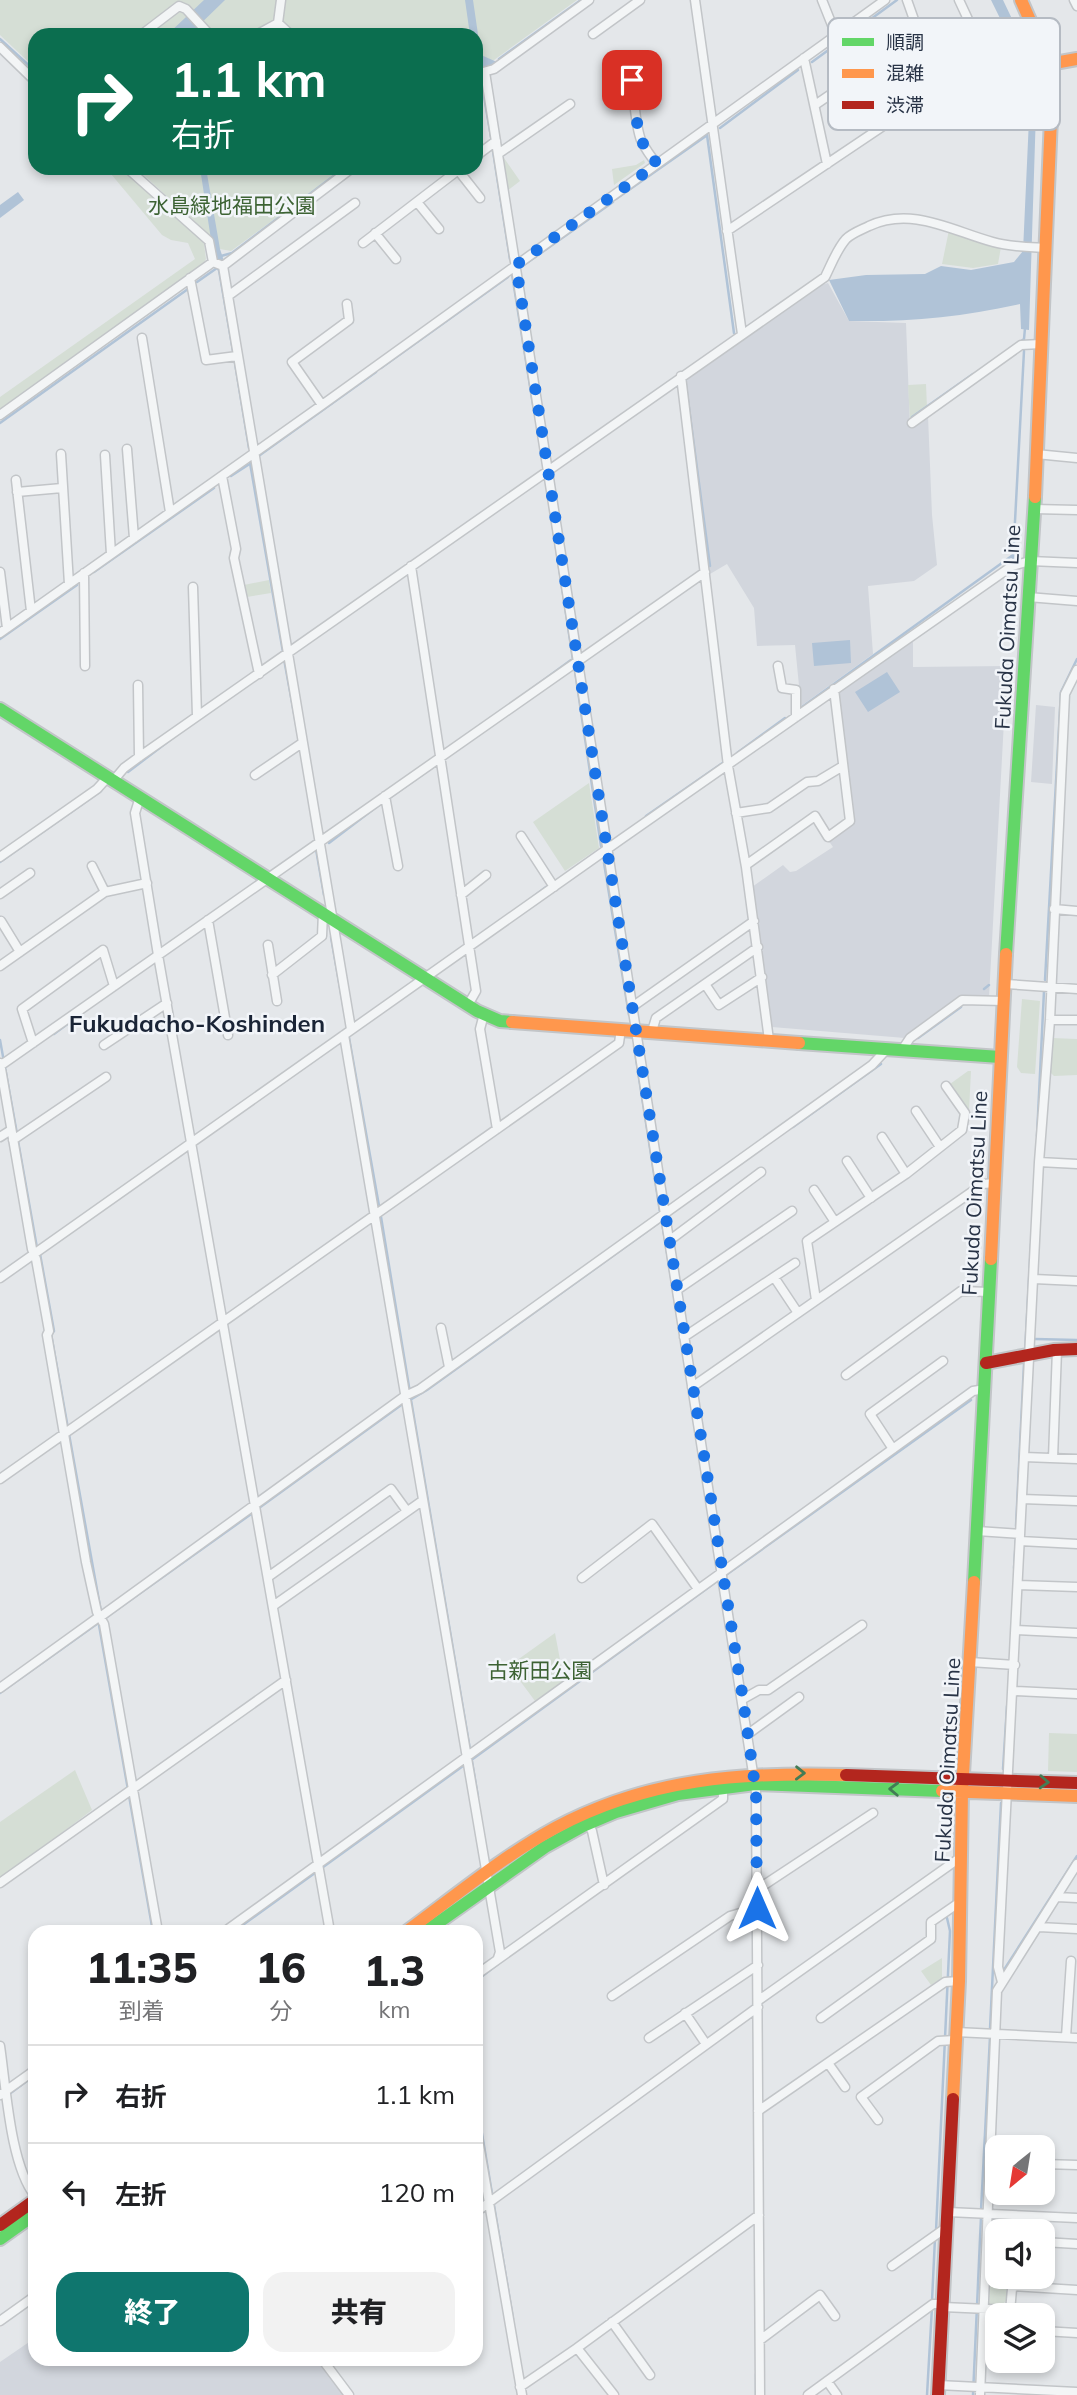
<!DOCTYPE html>
<html lang="ja">
<meta charset="utf-8">
<style>
:root{--surface:#fff;--page:#f2f2f2;--text:#202124;--muted:#757577;--line:#e0e0e0;--accent:#0f766e}
body{margin:0;font-family:Mulish,"Noto Sans JP",sans-serif;background:var(--page);color:var(--text);height:100vh;display:flex;flex-direction:column;font-size:26px;white-space:nowrap}
*{box-sizing:border-box;margin:0}
p{font-size:23px;color:var(--muted)}
.icon{flex:none;width:38px;height:38px;fill:none;stroke:currentColor;stroke-width:2;stroke-linecap:round;stroke-linejoin:round}
.map{position:relative;flex:1;overflow:hidden}
.details{position:absolute;left:28px;top:1925px;width:455px;height:441px;display:flex;flex-direction:column;background:var(--surface);border-radius:21px;box-shadow:0 4px 10px #0003}
.details>*{flex:none}
.hud{position:absolute;left:28px;top:28px;width:455px;height:147px;border-radius:21px;box-shadow:0 4px 10px #0003;background:#0b6e4f;color:#fff;overflow:hidden}
.needle{width:46px;rotate:210deg}
.controls{position:absolute;left:985px;top:2135px;display:grid;gap:14px}
.controls a{display:grid;place-items:center;width:70px;height:70px;border-radius:14px;background:var(--surface);box-shadow:0 4px 10px #0003;font-size:35px}
.pin{position:absolute;display:grid;place-items:center;width:60px;height:60px;color:#fff;margin:-30px;border-radius:14px;box-shadow:0 4px 10px #0006}
.me{position:absolute;width:77px;margin:-38px;rotate:0deg;stroke-linejoin:round;filter:drop-shadow(0 0 5px #0008)}
.turn{display:flex;align-items:center;gap:24px;height:147px;padding:0 28px;font-size:32px}
.turn .icon{width:91px;height:91px;stroke-width:2.5}
.turn b{display:block;font-size:49px;line-height:60px}
.eta{display:flex;justify-content:space-evenly;align-items:center;height:119px;text-align:center}
.eta b{font-size:42px;font-weight:800;line-height:49px}
.primary-button{display:flex;gap:14px;margin-top:auto;padding:14px 28px}
.primary-button a{flex:1;height:80px;border-radius:21px;background:var(--accent);color:#fff;font-size:28px;font-weight:800;line-height:80px;text-align:center}
.primary-button a+a{background:var(--page);color:var(--text)}
ul{padding:0;list-style:none}
li{display:flex;align-items:center;gap:21px;height:98px;padding:0 28px;border-top:2px solid var(--line)}
li div{flex:1}
li b{display:block;font-size:26px}
li em{font-style:normal}
.map>svg:first-child{display:block}
</style>
<div class="map">
<svg width="1077" height="2395" viewBox="0 0 1077 2395">
<rect width="100%" height="100%" fill="#e4e7ea"/>
<!-- built -->
<path fill="#d2d6dd" d="M828 283 849 321 906 323 910 427 928 416 932 515 937 565 914 581 868 586 873 654 801 706 795 645 757 646 754 608 727 564 710 574 686 379 818 286Z
M913 640V667L1007 666 989 997 962 996 905 1038 772 1027 752 887 783 865 790 872 796 871 833 847 828 840 853 821 837 693Z
M1036 705 1055 707 1052 784 1031 782Z
M35 2338V2359H316L345 2395H0V2362Z"/>
<!-- green -->
<path fill="#d5ded5" d="M0 0H577L476 73V35H35V68L0 35Z
M504 158 520 181 507 191 502 162Z
M644 160 645 163 614 185 612 169 636 165Z
M106 168H123L200 238 204 244 206 259 202 266 0 410V397L195 259 188 243 171 240 162 235Z
M136 168H345L231 251 220 249 212 244 204 230Z
M949 230 1001 247 998 264 973 268 942 264Z
M926 384 927 408 910 420 908 385Z
M269 580 271 593 247 597 244 585Z
M589 783 599 848 565 871 533 822Z
M1022 999 1040 1001 1035 1074 1021 1073 1017 1067Z
M1052 1038 1077 1039V1075L1054 1076 1049 1071Z
M968 1071H971L969 1111 950 1084Z
M555 1633 564 1681 535 1701 509 1666Z
M1049 1733 1077 1734V1772L1048 1771Z
M75 1770 92 1810 0 1880V1822Z
M942 1958V1978L931 1985 921 1971Z
M991 2243 997 2244 998 2277H1007L1006 2301 1001 2306 989 2305Z"/>
<!-- water -->
<path fill="#b0c3d7" d="M204 0H225L189 35H167Z
M465 0H473L481 55 497 62 476 73V35H470Z
M991 0H1003L1033 63 1037 80 1029 330 1021 329 1020 304C961 317 909 322 849 321L829 280 866 275 925 274 941 266 971 270 1014 262 1023 251 1029 119 1028 81 1024 67Z
M200 168H206L220 249 224 261 214 259Z
M18 192 24 200 0 218V205Z
M850 640 851 663 814 666 812 643Z
M887 672 900 692 868 712 855 692Z"/>
<g fill="none" stroke-linecap="round" stroke-linejoin="round">
<!-- stream -->
<path stroke="#b0c3d7" stroke-width="2.5" d="M0 39 35 71
M499 59 581 0
M812 62 897 0
M481 79 491 137
M720 128 798 70
M707 135 734 333
M493 151 510 259
M616 199 706 136
M221 256 232 253 344 168
M524 265 613 202
M512 274 534 411
M197 282 217 268 219 270 233 351
M1019 343 1024 339 1025 328
M235 363 249 448
M381 368 508 277
M687 377 685 378 710 566
M912 417 973 374
M0 423 188 289
M260 455 376 372
M250 463 283 652
M231 476 248 465
M552 521 573 660
M1013 559 1024 351
M94 572 214 488
M0 639 77 585
M284 659 299 740
M575 671 601 846
M519 698 571 660
M802 707 1013 555
M737 753 785 718
M128 772 178 734
M388 799 436 765
M646 816 724 762
M329 843 379 805
M314 850 316 849 324 895
M0 862 101 791
M604 863 629 1015
M529 900 546 887
M331 937 381 1217 410 1393
M1045 980 1061 692 1077 659
M984 989 989 985
M54 1034 85 1011
M918 1038 961 1007
M0 1040 17 1134
M634 1046 660 1212
M793 1127 881 1064
M1037 1136 1044 991
M18 1141 37 1248
M662 1222 679 1326
M40 1254 54 1331 51 1334 101 1612
M1035 1339 1077 1340
M1025 1353 1031 1244
M410 1400 427 1390 664 1219
M411 1400 478 1797
M259 1508 404 1403
M1016 1526 1024 1364
M1014 1568 1016 1538
M726 1575 971 1400
M99 1625 153 1932
M0 1693 254 1512
M470 1761 720 1579
M1003 1769 1007 1706
M233 1932 463 1766
M1002 1973 1077 1856
M476 1981 498 1964
M990 2029 1001 1803
M8 2095 35 2075
M476 2098 513 2319
M981 2210 990 2037
M936 2231 950 1931 947 1918
M932 2301 935 2238
M756 2374V2395
M927 2395 932 2307
M973 2395 981 2217"/>
<defs>
<path id="street" d="M281 0 278 23 291 35
M695 0 742 334
M822 0 836 35
M907 0 935 79 986 58 959 0
M1074 0 1077 6
M593 34 640 0
M141 35 179 6 186 9 210 35
M256 35 278 23
M0 47 35 81
M804 58 827 164
M485 72 756 1792 760 2395
M476 74 494 69 589 0
M632 80 646 68 647 63 641 59 633 64 629 71C635 92 634 122 641 140 645 148 651 157 657 164
M815 105 878 62
M498 154 570 104
M476 156 496 141
M127 168 209 241 213 262
M458 170 480 198
M417 202 439 229
M727 231 913 106
M375 233 396 259
M363 243 461 168
M223 266 351 1029
M190 278 206 360 237 356
M228 296 355 203
M142 338 170 512
M681 376 728 766 746 867 769 1040
M322 405 292 362 349 320 347 304
M0 415 213 262 223 266 352 168
M912 423 1021 345 1041 344
M127 449 134 538
M61 454 69 584
M1036 454 1077 458
M105 455 111 554
M222 476 236 549 234 558 259 674
M16 480 31 611
M17 492 62 488
M1034 509 1077 510
M411 566 476 991 468 1005
M0 572 7 628
M84 573 85 666
M193 587 197 716
M1028 597 1077 601
M0 633 322 405 885 0
M778 666 782 688 796 690V717
M138 685 139 757
M255 775 302 743
M113 781 124 768 139 757 825 277C831 265 837 249 846 239 852 233 861 230 869 226 912 206 952 231 993 242 1010 247 1028 247 1046 248
M385 796 398 866
M140 797 135 813 158 955 330 1932
M736 813 769 808 807 782 818 781 843 766
M521 836 554 887
M0 857 97 789 108 777
M746 865 815 816 828 837 850 821 834 689
M92 866 105 892
M0 894 30 873
M461 895 486 875
M1054 909 1077 911
M208 920 228 1035
M1 921 20 952
M268 945 277 1001
M0 966 105 892 147 883
M272 975 322 936 323 913
M705 984 719 1005 762 977
M1006 984 1077 989
M632 1007 754 921
M484 1014 480 1029 497 1129
M1050 1020H1077
M652 1031 656 1018 758 947
M344 1035 500 1952 498 1958
M33 1043 22 1009 103 950 114 986
M104 1045 167 1003
M902 1050 910 1038 962 1000 1004 1001
M0 1063 32 1249 36 1259 49 1331 47 1335 86 1562 97 1612 104 1624 158 1932
M0 1066 705 572
M916 1111 940 1147
M0 1137 11 1130
M882 1137 906 1174
M13 1140 106 1077
M847 1161 871 1198
M1039 1162 1077 1164
M814 1190 835 1222
M670 1240 761 1172
M774 1277 798 1313
M0 1278C337 1040 673 801 1012 566L1030 561 1077 563
M1034 1279 1077 1281
M677 1290 792 1211
M816 1300 807 1241 906 1174 962 1130 965 1113 946 1086
M441 1328 449 1367
M684 1337 795 1263
M846 1375 961 1291 989 1292
M692 1387 983 1184 995 1183
M893 1449 870 1414 943 1361
M1024 1457 1077 1459
M1053 1458 1057 1350
M0 1479 619 1043 621 1029
M1022 1499 1077 1501
M977 1531 1020 1534
M1020 1541 1077 1544
M268 1577 391 1489 407 1511
M582 1578 652 1524 698 1589
M1018 1585 1077 1587
M273 1606 422 1501
M100 1617 405 1396 420 1389 872 1065 887 1049
M1016 1630 1077 1633
M970 1662 1015 1665
M0 1688 100 1616
M1014 1691 1077 1694
M743 1699 759 1690H768L862 1625
M748 1734 799 1697
M588 1824 592 1831 604 1885
M0 1883 286 1680
M758 1889 873 1813
M1057 1897 1077 1898
M1039 1927 1077 1929
M224 1932 973 1391 985 1389
M476 1975 723 1799V1786
M1002 1982 998 1967 1039 1162 1050 1020 1065 694 1077 670
M612 1996 730 1916 757 1908
M759 2000 961 1857
M685 2013 706 2044
M821 2018 931 1939V1922L960 1902
M956 2032 1077 2038
M1066 2037 1071 1961
M649 2038 758 1965
M0 2046C6 2086 10 2165 35 2196
M828 2063 845 2087
M0 2095 35 2070
M758 2111 945 1982 959 1981
M878 2120 861 2097 938 2041 955 2040
M476 2127 522 2395
M1043 2164 1077 2165
M476 2212 758 2007
M948 2212 1077 2218
M1043 2242 1077 2244
M892 2266 947 2227
M1012 2286 1077 2290
M943 2307 1010 2310
M1010 2312 1013 2277
M0 2321 35 2296
M612 2322 650 2375
M1043 2331 1077 2333
M760 2340 820 2295 835 2316
M577 2348 614 2395
M322 2359 349 2395
M827 2381 837 2395
M938 2385 1077 2392
M520 2387 577 2348 759 2215
M808 2395 933 2304H943
M980 2395 997 1991 1077 1864"/>
<path id="fast" d="M0 709 477 1011 500 1021 512 1022
M1006 954 1035 497
M799 1043 1000 1057
M974 1582 991 1259
M425 1932 545 1847 583 1826 616 1812 678 1794 755 1784 942 1791
M0 2239 35 2214"/>
<path id="slow" d="M1021 0 1046 57 1052 94 1035 497
M1049 64 1077 59
M512 1022 799 1043
M991 1259 1006 954
M942 1791 1077 1796
M406 1932C455 1896 502 1857 555 1828 648 1778 742 1772 846 1775
M953 2099 959 1981 962 1792 974 1582"/>
<path id="jam" d="M986 1363 1054 1350 1077 1349
M846 1775 1077 1783
M0 2225 35 2200
M938 2395 953 2099"/>
</defs>
<!-- street casing -->
<use href="#street" stroke="#c2c5c8" stroke-width="11"/>
<!-- fast casing -->
<use href="#fast" stroke="#c2c5c8" stroke-width="16"/>
<!-- slow casing -->
<use href="#slow" stroke="#c2c5c8" stroke-width="16"/>
<!-- jam casing -->
<use href="#jam" stroke="#c2c5c8" stroke-width="16"/>
<!-- street -->
<use href="#street" stroke="#f3f5f6" stroke-width="8"/>
<!-- fast -->
<use href="#fast" stroke="#63d668" stroke-width="12"/>
<!-- slow -->
<use href="#slow" stroke="#ff974d" stroke-width="12"/>
<!-- jam -->
<use href="#jam" stroke="#b3261e" stroke-width="12"/>
</g>
<!-- one-way arrows -->
<defs><path id="oneway-chevron" d="M-2-3.5L2.5 0L-2 3.5" fill="none" stroke-width="1.6" stroke-linecap="round" stroke-linejoin="round" transform="scale(1.75)"/></defs>
<g stroke="#437c55">
<use href="#oneway-chevron" transform="translate(800 1773) rotate(1)"/>
<use href="#oneway-chevron" transform="translate(1044 1782) rotate(3)"/>
<use href="#oneway-chevron" transform="translate(894 1789) rotate(-178)"/>
</g>
<g fill="none" stroke-linecap="round" stroke-linejoin="round">
<!-- route -->
<path stroke="#1a73e8" stroke-width="12" stroke-dasharray="0 21.6" d="M632 80 638 130 642 142 657 164 516 265 607 849 743 1699 756 1793 757 1908"/>
</g>
<g text-anchor="middle" dominant-baseline="central" stroke-width="5" stroke-linejoin="round" paint-order="stroke">
<!-- park labels -->
<g font-size="21" fill="#3d6334" stroke="#f2f5f9">
<text x="232" y="205">水島緑地福田公園</text>
<text x="540" y="1670">古新田公園</text>
</g>
<!-- street labels -->
<g font-size="21" fill="#283346" stroke="#f2f5f9">
<text transform="translate(1007 627) rotate(-87)">Fukuda Oimatsu Line</text>
<text transform="translate(974 1193) rotate(-87)">Fukuda Oimatsu Line</text>
<text transform="translate(947 1760) rotate(-87)">Fukuda Oimatsu Line</text>
</g>
<!-- quarter labels -->
<g font-size="24" font-weight="bold" fill="#1a2436" stroke="#f2f5f9">
<text x="197" y="1023">Fukudacho-Koshinden</text>
</g>
</g>
<!-- legend -->
<rect x="828" y="18" width="232" height="112" rx="10" fill="#f2f5f9" stroke="#b5bbc3" stroke-width="2"/>
<rect x="842" y="38" width="32" height="8" fill="#63d668"/>
<rect x="842" y="69" width="32" height="9" fill="#ff974d"/>
<rect x="842" y="101" width="32" height="8" fill="#b3261e"/>
<g font-size="19" fill="#283346">
<text x="886" y="49">順調</text>
<text x="886" y="80">混雑</text>
<text x="886" y="112">渋滞</text>
</g>
</svg>
<div class="controls">
<a><svg class="needle" viewBox="-14 -14 28 28"><path d="M0-13l5 13h-10z" fill="#e53935"/><path d="M0 13l5-13h-10z" fill="#757577"/></svg></a>
<a><svg class="icon" aria-label="sound" viewBox="0 0 24 24"><path d="M4 9h4l5-4v14l-5-4H4zM17 9q2 3 0 6"/></svg></a>
<a><svg class="icon" aria-label="layers" viewBox="0 0 24 24"><path d="M12 4l9 5-9 5-9-5zM3 14l9 5 9-5"/></svg></a>
</div>
<div class="pin" style="left:632px;top:80px;background:#d93025"><svg class="icon" aria-label="arrive" viewBox="0 0 24 24"><path d="M6 21V4h12l-3 4 3 4H6"/></svg></div>
<svg class="me" style="left:757px;top:1908px" viewBox="-20 -20 40 40"><path d="M0-17L14 15 0 8-14 15z" fill="#1a73e8" stroke="#fff" stroke-width="4"/></svg>
<div class="hud">
<div class="turn"><svg class="icon" aria-label="right" viewBox="0 0 24 24"><path d="M7 20v-9h11M14 6l5 5-5 5"/></svg><div><b>1.1 km</b>右折</div></div>
</div>
<section class="details">
<div class="eta">
<div><b>11:35</b><p>到着</p></div>
<div><b>16</b><p>分</p></div>
<div><b>1.3</b><p>km</p></div>
</div>
<ul>
<li><svg class="icon" aria-label="right" viewBox="0 0 24 24"><path d="M7 20v-9h11M14 6l5 5-5 5"/></svg><div><b>右折</b></div><em>1.1 km</em></li>
<li><svg class="icon" aria-label="left" viewBox="0 0 24 24"><path d="M17 20v-9H6M10 6l-5 5 5 5"/></svg><div><b>左折</b></div><em>120 m</em></li>
</ul>
<div class="primary-button"><a>終了</a><a>共有</a></div>
</section>
</div>
